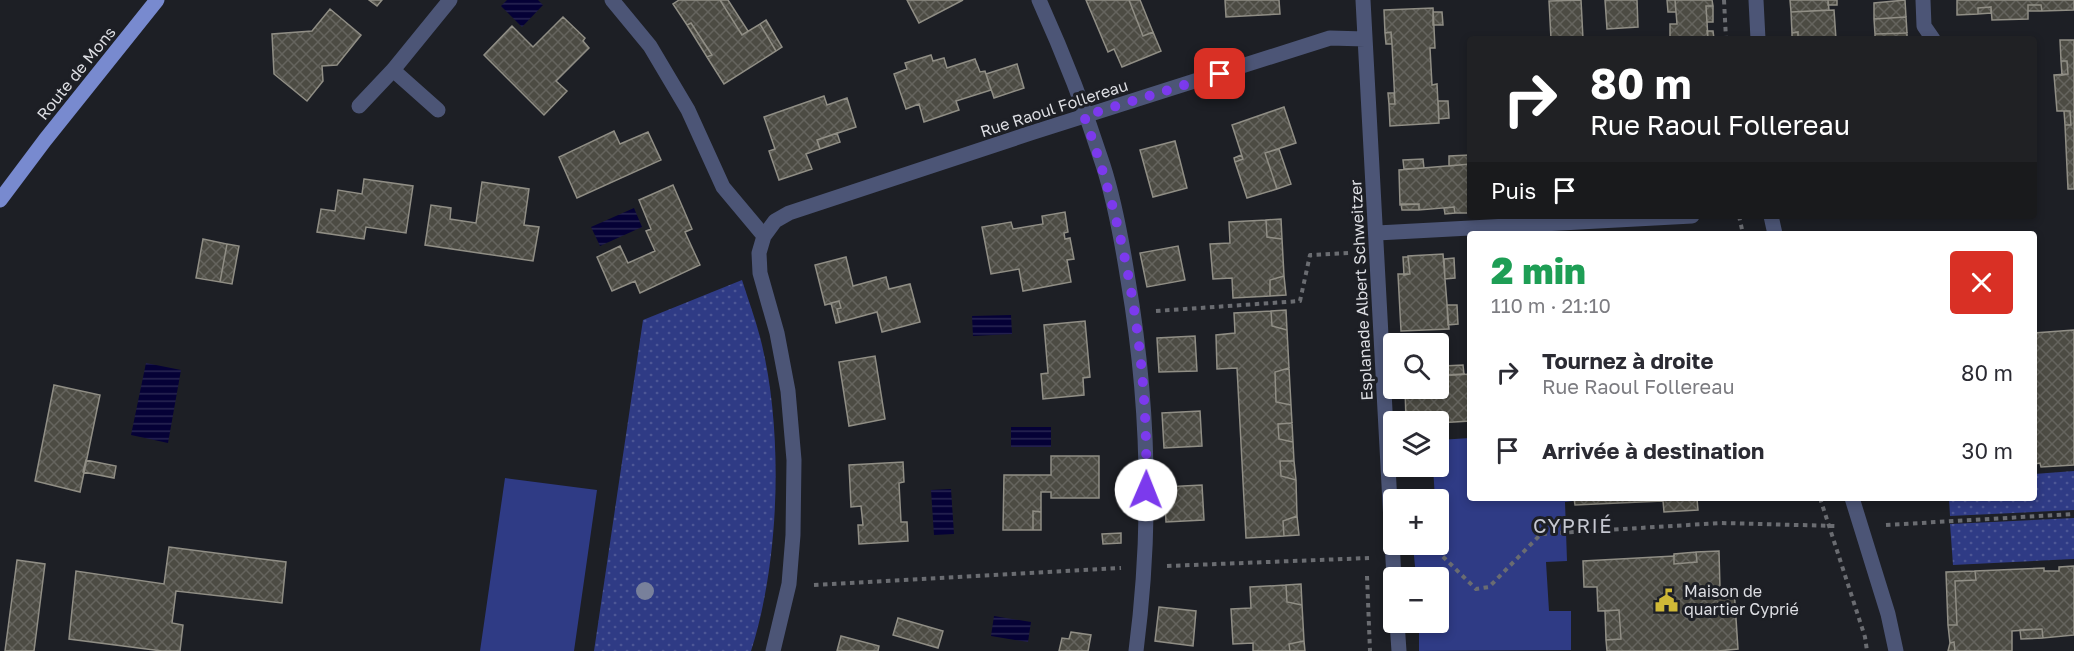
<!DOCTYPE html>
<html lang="fr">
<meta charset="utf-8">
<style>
:root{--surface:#fff;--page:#f2f2f3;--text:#2b2b33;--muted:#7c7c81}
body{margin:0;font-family:"Golos Text",sans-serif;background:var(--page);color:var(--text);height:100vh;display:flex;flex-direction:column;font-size:22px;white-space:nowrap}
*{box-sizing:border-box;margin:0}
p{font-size:20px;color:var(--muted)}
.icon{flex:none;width:33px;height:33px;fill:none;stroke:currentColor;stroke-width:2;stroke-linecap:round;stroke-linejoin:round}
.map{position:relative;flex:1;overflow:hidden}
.sheet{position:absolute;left:1467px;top:231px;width:570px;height:270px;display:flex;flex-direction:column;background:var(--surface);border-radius:6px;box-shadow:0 3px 9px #0003}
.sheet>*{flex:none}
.hud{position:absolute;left:1467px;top:36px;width:570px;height:183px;border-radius:6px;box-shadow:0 3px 9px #0003;background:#202124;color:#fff;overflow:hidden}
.fabs{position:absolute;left:1383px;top:333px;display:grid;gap:12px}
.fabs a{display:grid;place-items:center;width:66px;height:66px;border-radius:6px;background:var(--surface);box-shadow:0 3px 9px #0003;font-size:30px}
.pin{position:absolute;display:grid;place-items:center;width:51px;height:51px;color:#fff;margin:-26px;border-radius:12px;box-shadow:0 3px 9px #0006}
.me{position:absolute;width:66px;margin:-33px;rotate:1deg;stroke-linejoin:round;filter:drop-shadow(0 0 4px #0008)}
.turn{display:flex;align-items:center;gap:21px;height:126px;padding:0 24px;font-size:27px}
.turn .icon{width:78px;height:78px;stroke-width:2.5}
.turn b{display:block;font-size:42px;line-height:51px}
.then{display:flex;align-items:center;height:57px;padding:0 24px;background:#0003;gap:12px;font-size:22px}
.round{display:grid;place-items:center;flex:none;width:63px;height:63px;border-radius:6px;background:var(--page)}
.overview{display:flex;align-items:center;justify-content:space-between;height:102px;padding:0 24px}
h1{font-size:36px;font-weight:800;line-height:45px;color:#1e9e55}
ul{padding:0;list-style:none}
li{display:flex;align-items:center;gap:18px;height:78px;padding:0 24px}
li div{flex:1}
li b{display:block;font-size:22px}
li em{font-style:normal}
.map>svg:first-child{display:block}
</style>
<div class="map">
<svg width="2074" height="651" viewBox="0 0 2074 651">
<defs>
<pattern id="grass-dots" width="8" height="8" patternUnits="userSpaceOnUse" patternTransform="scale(1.5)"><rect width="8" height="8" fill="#2f3b85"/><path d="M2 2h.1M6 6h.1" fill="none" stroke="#4d5796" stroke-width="1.8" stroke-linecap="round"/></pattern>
<pattern id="water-rules" width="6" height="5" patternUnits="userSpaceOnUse" patternTransform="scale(1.5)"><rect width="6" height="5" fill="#050136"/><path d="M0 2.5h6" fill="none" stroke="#292653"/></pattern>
<pattern id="building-cross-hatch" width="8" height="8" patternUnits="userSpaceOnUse" patternTransform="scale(1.5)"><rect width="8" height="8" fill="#4c4b43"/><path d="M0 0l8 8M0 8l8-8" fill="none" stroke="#65645e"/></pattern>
</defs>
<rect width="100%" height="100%" fill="#1d1f25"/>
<!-- grass -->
<path fill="url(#grass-dots)" d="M742 280C748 299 755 318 760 337 784 429 780 561 751 651H594L643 320Z
M2074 471V510L1950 516 1949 498H2034V474Z
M2074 518V559L1953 565 1950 524Z"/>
<!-- park -->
<path fill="#2f3b85" d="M1470 438V498H1573V501L1565 502 1567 561 1546 562 1549 611H1571V650L1419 651V629L1443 628 1440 579 1416 577 1413 545 1438 544V500L1435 499 1433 467 1438 466 1439 440Z
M505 478 597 490 574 651H480Z"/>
<!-- water -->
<path fill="url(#water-rules)" d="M507 0H538L543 5 522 27 501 6Z
M634 208 642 227 600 246 591 227Z
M1011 315 1012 334 973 336 972 316Z
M146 363 181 370 168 443 131 435Z
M1011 427H1051V447H1011Z
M951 489 954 534 934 535 931 490Z
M994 616 1031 622 1028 642 991 636Z"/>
<!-- building -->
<path fill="url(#building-cross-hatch)" stroke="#908e85" stroke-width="1.5" d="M369 0H382L377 6Z
M679 0H720L742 35 760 24 776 51 724 84 707 57 712 55 691 23 687 25 673 4Z
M720 0H728L748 31 742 35Z
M907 0H963L919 23Z
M1086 0H1129L1143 36 1153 32 1161 51 1122 67 1114 49 1108 52Z
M1129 0H1140L1153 32 1143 36Z
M1225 0H1279L1280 14 1226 17Z
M1581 0 1583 39H1551L1549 1Z
M1605 0H1637L1638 27 1607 29Z
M1667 0H1675L1676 12H1668Z
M1675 0H1712L1713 6H1706L1708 39H1670V24H1677Z
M1790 0H1828L1829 10 1791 12Z
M1828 0H1837V5H1828Z
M1905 0 1906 17 1874 19V3Z
M1957 0H2074V10L2042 11 2041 5H2028V19L1992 20 1991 7 1978 8V14L1957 15Z
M2028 5H2041L2042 11H2028Z
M1706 6H1713V22H1707Z
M1991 7V13L1978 14V8Z
M1433 8 1435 48H1430L1432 85 1437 84 1439 123 1390 126 1389 104H1395L1392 44 1391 32 1385 33 1384 10Z
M330 9 361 35 337 65 322 66 323 81 307 101 274 74 272 34 312 31Z
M1834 10 1836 39H1798V32L1792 33 1791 12Z
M1433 12H1442L1443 25H1433Z
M563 17 585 38 583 41 589 48 556 81 567 91 544 115 484 55 512 26 533 47Z
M1906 17 1907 33 1875 34 1874 19Z
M766 20 782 47 776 51 760 24Z
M691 23 712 55 707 57 687 25Z
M1707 31H1713L1714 39H1708Z
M1391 32 1392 44H1386L1385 33Z
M1798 32V39H1792V33Z
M1907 33V39H1875V34Z
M2060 40H2074V189H2068L2065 125H2071L2070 111H2057L2054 75 2068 74 2067 61H2061Z
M931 55 933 61 944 58 947 68 975 59 980 72 985 71 991 90 956 101 959 110 924 122 919 104 906 109 894 74 907 69 905 63Z
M2061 61H2067L2068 74 2062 75Z
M1017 64 1024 88 994 98 986 74Z
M1388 93H1394L1395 104H1389Z
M824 96 827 105 847 98 856 127 817 140 820 149 806 154 812 169 779 180 769 151 775 149 764 117Z
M1438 101H1448L1449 118 1439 119Z
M1284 107 1296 143 1265 153 1277 189 1247 198 1235 162 1243 159 1232 125Z
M2064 111H2070L2071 125H2065Z
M614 131 620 144 648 132 661 160 577 198 559 157Z
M837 133 840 142 820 149 817 140Z
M1175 141 1187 188 1153 197 1140 150Z
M1279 149 1291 184 1277 189 1265 153Z
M1241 155 1243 159 1235 162 1234 158Z
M1469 155 1470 164 1449 166V156Z
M1423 159 1424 168 1404 169 1403 160Z
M1470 164V213H1455L1454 207 1419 210V204L1400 205 1399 170Z
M364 179 413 186 406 233 366 227 364 239 317 232 321 209 335 211 338 190 362 194Z
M482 182 529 189 524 225 539 227 533 261 425 245 431 205 451 208 450 219 476 223Z
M673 185 692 229 685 232 700 265 640 293 635 281 612 291 597 257 620 246 628 263 655 251 646 231 651 229 639 200Z
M1401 204H1419V210H1402Z
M1454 207 1455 213 1445 214 1444 208Z
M1065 212 1068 232 1064 233 1065 239 1070 238 1074 259 1067 260 1071 282 1023 291 1019 269 991 274 982 227 1011 222 1013 229 1043 224 1042 216Z
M1281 219 1282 239 1267 237 1266 220Z
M1266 220 1267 237 1282 239 1284 276 1270 280V296L1233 298 1232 278 1213 279 1210 244 1230 243 1229 222Z
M203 239 227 244 220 282 196 278Z
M227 244 239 246 232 284 220 282Z
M1178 246 1185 280 1147 287 1140 253Z
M1443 254 1449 329 1401 331 1398 274H1410L1408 256Z
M846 257 853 286 886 277 889 289 910 284 920 322 882 332 877 312 840 322 837 309 841 308 839 301 825 305 815 265Z
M1403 257H1408L1410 274 1404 275Z
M1454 258 1455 278 1445 279 1444 259Z
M1284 276 1286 295 1270 296V280Z
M839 301 841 308 837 309 840 322 836 323 831 303Z
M1447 305H1457L1458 324 1448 325Z
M1286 310 1287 330 1272 326 1271 311Z
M1271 311 1272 326 1287 330 1289 368 1275 372 1276 402 1291 405 1292 423 1278 424 1279 439 1293 442 1294 461H1280L1281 476 1296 480 1297 516 1283 521 1284 536 1246 538 1237 368 1217 369 1216 335 1235 333 1234 313Z
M1085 321 1090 377 1083 378 1084 395 1043 399 1041 374 1048 373 1044 325Z
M2074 330V465L2041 467 2040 463 2034 464V333Z
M1195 336 1197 371 1159 372 1157 338Z
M875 356 885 419 849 426 839 362Z
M1463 365 1464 374 1444 375 1443 366Z
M1289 368 1291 405 1276 402 1275 372Z
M1470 374V421L1438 423V422H1425V419L1406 420 1405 388H1438L1440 376Z
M54 385 100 395 80 492 35 481Z
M1200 411 1202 446 1164 448 1162 413Z
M1425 419V422H1407V420Z
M1292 423 1293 442 1279 439 1278 424Z
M1051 456H1099V498H1051V492H1041V512L1033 511V530H1003L1004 475H1051Z
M86 460 116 466 114 478 83 472Z
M1280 461H1294L1296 480 1281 476Z
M903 462 904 482 899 483 901 522H907L908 541 859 544 858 525H863L861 506 851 507 849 465Z
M1202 485 1204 520 1166 522 1164 487Z
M1574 498H1713L1697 499 1698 510 1664 512 1663 501 1575 505Z
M1033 511 1041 512V530H1033Z
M1297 516 1299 535 1284 536 1283 521Z
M1121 533V543L1103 544 1102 534Z
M169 547 286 562 282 603 176 591 172 623 183 625 180 651H162L69 639 76 571 164 584Z
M1719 551 1720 589 1734 588 1738 649 1718 651H1607L1606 640 1621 639 1619 610 1598 611 1597 587H1584L1583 561 1674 556V564L1697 562 1696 552Z
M1696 552 1697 562 1674 564V554Z
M17 560 45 564 34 651H5Z
M2074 566V635L2043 638 2042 629 2012 631V651H1955L1954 642 1950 643 1948 625H1957L1955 581 1976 580 1975 571 2044 568V571H2059V567Z
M1975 571 1976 580 1955 581 1957 625H1948L1946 572Z
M1301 584 1302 605 1287 602 1286 585Z
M1286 585 1287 602 1302 605 1304 641 1289 644 1290 651H1253V643L1233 644 1231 609 1251 608 1250 587Z
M1159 607 1196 611 1193 646 1155 641Z
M1619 610 1621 639 1606 640 1605 611Z
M898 618 943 631 938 648 893 635Z
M2042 629 2043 638 2021 639 2020 630Z
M1071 632 1091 635 1088 651H1059L1062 638 1069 639Z
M841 636 879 646 878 651H837Z
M1304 641 1305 651H1290L1289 644Z
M1954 642 1955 651H1948L1950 643Z"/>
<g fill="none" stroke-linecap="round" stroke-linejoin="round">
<!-- path -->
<path stroke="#6a6c71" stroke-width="4" stroke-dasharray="4.5 4.5" stroke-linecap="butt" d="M1724 0 1726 39
M1739 216 1743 234
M1156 311 1300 301 1310 255 1350 253
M1820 498 1865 637 1867 651
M1886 525 2074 514
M1430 544 1476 589 1489 587 1541 534 1721 523 1837 526
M1167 566 1369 558
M1367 576 1370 651
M814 585 1121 568"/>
<!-- minor -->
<path stroke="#4c5576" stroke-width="15" d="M612 0 650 46 688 110 723 187 764 236
M1039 0C1063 53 1085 109 1103 165 1115 202 1122 242 1128 280 1149 403 1152 528 1136 651
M1363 0 1394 578
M1756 0 1758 39
M1923 0 1924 26 1933 39
M393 70 438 110
M359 106 393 70 450 0
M1771 216 1775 234
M1377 233 1692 216
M1852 498 1888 614 1896 651
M1397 622 1399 651
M773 651 789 584 793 535 794 460 788 391 777 333 760 273 759 253 764 236 775 221 789 213 1031 133 1330 38 1365 39"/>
<!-- major -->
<path stroke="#788acf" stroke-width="15" d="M0 200 45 140 157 0"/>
</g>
<!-- trees -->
<circle fill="#78809b" cx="645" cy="591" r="9"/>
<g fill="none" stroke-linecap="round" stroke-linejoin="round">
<!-- route -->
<path stroke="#7c3aed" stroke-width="10" stroke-dasharray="0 18" d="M1146 490C1149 365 1128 234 1084 116L1220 74"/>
</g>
<!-- icons -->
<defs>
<symbol id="civic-bare" viewBox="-9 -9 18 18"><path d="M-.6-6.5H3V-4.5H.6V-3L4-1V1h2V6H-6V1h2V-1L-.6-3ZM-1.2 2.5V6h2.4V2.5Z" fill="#cfb837" stroke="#1d1f25" stroke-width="2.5" paint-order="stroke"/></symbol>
</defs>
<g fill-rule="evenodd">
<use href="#civic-bare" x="1650" y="584" width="33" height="33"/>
</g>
<g text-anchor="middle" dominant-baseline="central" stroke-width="6" stroke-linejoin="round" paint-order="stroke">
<!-- street labels -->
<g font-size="16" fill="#dddee3" stroke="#1d1f25">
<text transform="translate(76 73) rotate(-51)">Route de Mons</text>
<text transform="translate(1054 108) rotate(-18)">Rue Raoul Follereau</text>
<text transform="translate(1361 290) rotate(-93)">Esplanade Albert Schweitzer</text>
</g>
<!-- poi labels -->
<g font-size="16" fill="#dddee3" stroke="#1d1f25" text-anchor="start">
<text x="1684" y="591">Maison de<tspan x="1684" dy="18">quartier Cyprié</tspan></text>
</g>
<!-- quarter labels -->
<g font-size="20" letter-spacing="1.5" fill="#c5c7d0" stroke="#1d1f25">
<text x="1573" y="525">CYPRIÉ</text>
</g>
</g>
</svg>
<div class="fabs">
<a><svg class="icon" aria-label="search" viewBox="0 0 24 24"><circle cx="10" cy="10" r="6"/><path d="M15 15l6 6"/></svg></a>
<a><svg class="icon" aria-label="layers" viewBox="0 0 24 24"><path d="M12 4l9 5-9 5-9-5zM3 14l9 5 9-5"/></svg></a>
<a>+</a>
<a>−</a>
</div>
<div class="pin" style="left:1220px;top:74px;background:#d93025"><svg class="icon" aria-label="arrive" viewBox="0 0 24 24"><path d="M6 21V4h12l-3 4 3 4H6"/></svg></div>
<svg class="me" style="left:1146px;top:490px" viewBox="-20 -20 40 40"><circle r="19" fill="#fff"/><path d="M0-13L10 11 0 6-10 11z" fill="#7c3aed"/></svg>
<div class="hud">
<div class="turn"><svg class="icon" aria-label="right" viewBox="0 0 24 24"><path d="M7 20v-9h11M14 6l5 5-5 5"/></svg><div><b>80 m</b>Rue Raoul Follereau</div></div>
<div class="then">Puis<svg class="icon" aria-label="arrive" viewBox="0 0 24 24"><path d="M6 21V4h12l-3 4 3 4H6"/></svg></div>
</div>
<section class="sheet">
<div class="overview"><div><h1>2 min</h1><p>110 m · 21:10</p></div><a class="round" style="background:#d93025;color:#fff"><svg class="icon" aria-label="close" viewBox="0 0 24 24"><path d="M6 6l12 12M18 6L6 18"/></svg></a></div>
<ul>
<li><svg class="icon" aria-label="right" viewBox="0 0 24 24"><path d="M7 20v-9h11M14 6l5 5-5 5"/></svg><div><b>Tournez à droite</b><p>Rue Raoul Follereau</p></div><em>80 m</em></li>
<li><svg class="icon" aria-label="arrive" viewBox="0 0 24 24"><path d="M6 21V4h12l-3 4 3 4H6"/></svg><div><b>Arrivée à destination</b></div><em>30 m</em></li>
</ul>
</section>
</div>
